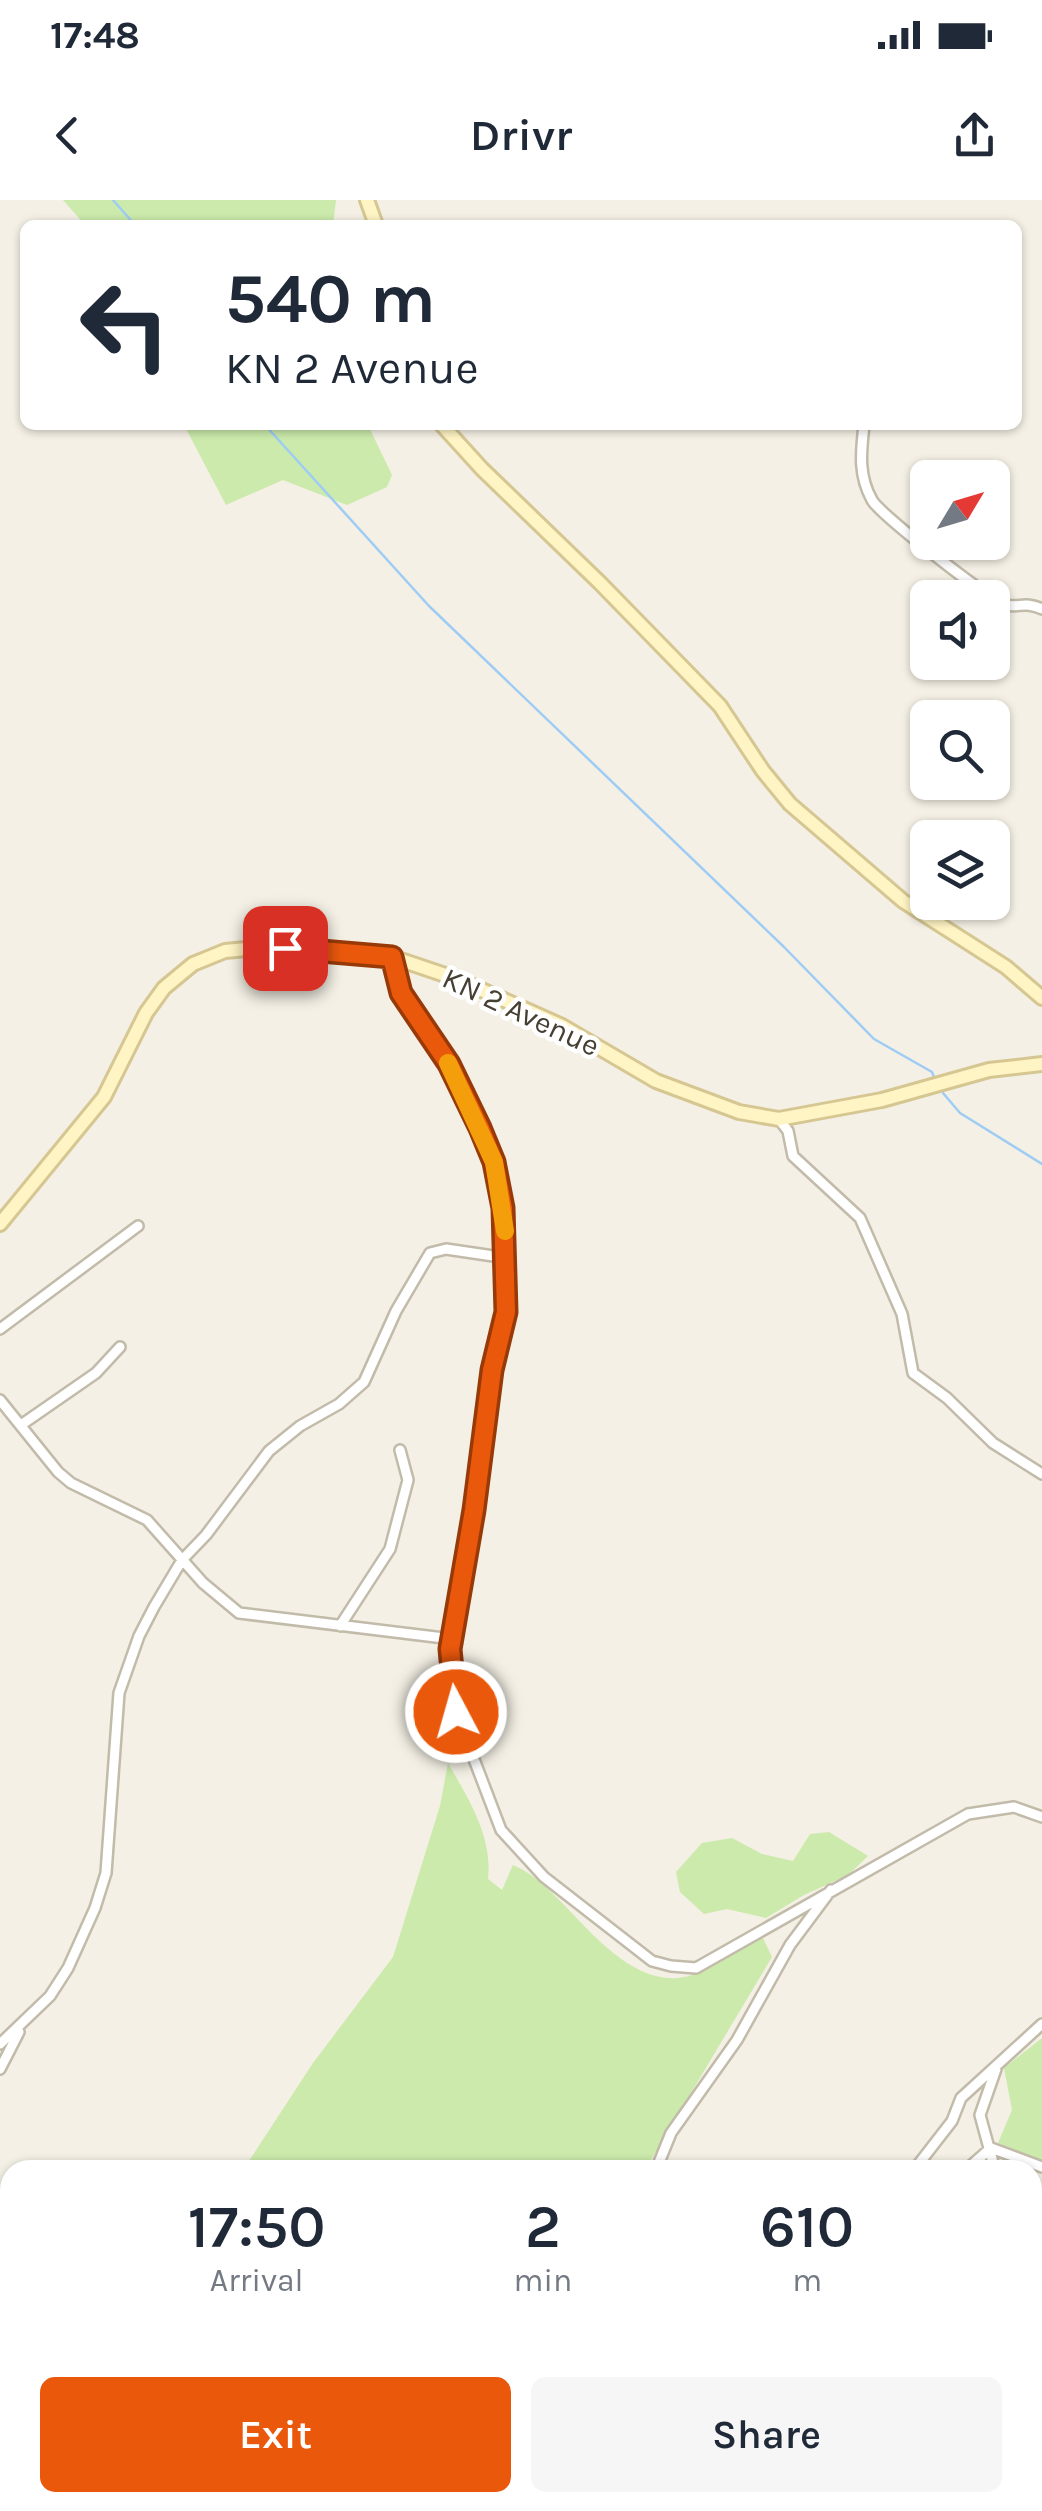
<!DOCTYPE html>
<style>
:root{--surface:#fff;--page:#f6f6f7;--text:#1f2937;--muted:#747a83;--accent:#ea580c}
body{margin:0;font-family:Karla,sans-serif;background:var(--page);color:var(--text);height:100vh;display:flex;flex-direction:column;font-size:38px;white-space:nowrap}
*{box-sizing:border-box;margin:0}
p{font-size:32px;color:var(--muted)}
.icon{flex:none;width:55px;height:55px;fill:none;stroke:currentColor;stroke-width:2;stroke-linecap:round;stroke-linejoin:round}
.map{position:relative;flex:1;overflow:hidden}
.drawer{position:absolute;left:0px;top:1960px;width:1042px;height:352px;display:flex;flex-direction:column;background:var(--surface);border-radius:30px 30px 0 0;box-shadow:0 2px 8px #0004}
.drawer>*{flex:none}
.top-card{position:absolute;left:20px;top:20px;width:1002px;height:210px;border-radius:15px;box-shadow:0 2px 8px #0004;background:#fff;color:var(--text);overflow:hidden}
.needle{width:65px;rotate:52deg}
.tools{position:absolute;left:910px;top:260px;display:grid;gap:20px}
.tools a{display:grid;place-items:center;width:100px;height:100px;border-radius:15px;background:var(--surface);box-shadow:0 2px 8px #0004;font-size:50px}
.pin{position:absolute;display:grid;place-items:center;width:85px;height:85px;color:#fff;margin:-42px;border-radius:20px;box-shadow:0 5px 15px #0006}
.me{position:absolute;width:110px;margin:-55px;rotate:354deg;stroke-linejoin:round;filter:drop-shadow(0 0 8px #0008)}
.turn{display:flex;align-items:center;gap:35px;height:210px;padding:0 40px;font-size:45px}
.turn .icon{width:130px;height:130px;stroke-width:2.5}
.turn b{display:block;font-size:70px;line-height:85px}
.eta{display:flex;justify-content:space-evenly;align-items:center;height:170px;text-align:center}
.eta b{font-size:60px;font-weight:600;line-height:70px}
.button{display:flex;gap:20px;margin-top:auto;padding:20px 40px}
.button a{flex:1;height:115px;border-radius:15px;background:var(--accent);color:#fff;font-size:40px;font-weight:600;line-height:115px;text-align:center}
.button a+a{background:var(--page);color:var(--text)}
.status{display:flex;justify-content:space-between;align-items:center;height:70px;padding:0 50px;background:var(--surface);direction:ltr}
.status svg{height:28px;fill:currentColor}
header{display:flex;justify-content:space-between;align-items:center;height:130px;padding:0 40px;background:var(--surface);font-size:45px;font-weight:600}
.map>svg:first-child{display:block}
</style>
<div class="status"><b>17:48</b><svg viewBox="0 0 49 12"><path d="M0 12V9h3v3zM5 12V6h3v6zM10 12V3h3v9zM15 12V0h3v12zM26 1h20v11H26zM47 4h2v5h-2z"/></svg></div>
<header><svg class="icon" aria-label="back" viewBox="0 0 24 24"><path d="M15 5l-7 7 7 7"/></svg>Drivr<svg class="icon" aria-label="share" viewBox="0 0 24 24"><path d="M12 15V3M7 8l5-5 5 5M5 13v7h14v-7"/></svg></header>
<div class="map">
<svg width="1042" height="2311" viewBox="0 0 1042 2311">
<rect width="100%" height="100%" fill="#f4f0e5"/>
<!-- green -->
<path fill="#cbeaab" d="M63 0H336L333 25H85Z
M184 225H368L392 275 387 287 347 305 283 280 226 305Z
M448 1563C468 1598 493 1637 488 1679L502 1690 513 1665C536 1675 550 1691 568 1709 595 1737 634 1782 678 1778 700 1777 742 1748 762 1736L772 1757 645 1970H243L313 1863 393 1757 440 1606Z
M829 1632 868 1656 848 1675 804 1695 766 1718 727 1709 704 1714 680 1692 676 1672 702 1643 732 1638 762 1654 793 1661 810 1634Z
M1042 1838V1961L998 1943 1012 1910 1004 1868Z
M306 2302H473L479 2306 480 2311H294Z
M675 2303 844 2302V2303L842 2311H688Z"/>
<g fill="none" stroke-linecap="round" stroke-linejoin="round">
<!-- stream -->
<path stroke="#9eccf4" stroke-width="2.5" d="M113 0 135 25
M265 225 429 406 784 747 874 839 932 872 934 877
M943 893 960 913 1042 964"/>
<defs>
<path id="minor" d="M864 225C861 252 858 275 872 300 878 313 991 401 1005 405 1020 408 1025 401 1042 409
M392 757 401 793 449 863 480 927 494 962 503 1008 506 1113 492 1170 474 1310 450 1449 456 1512 501 1630 544 1677 652 1761 671 1766 696 1768 968 1614 1014 1607 1042 1617
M779 919 788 931 793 956 860 1018 902 1114 913 1173 947 1198 993 1243 1042 1274
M0 1129 138 1026
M0 1200 58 1272 71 1283 147 1320 203 1383 239 1413 452 1439
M21 1225 96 1173 120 1147
M340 1426 390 1349 408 1280 400 1250
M0 1844 50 1796 68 1768 95 1708 106 1673 119 1493 139 1436 154 1407 182 1360 206 1335 269 1251 300 1226 339 1204 364 1182 396 1111 430 1053 446 1049 507 1058
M0 1869 19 1832
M656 1970 671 1933 737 1840 790 1745 831 1690
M914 1970 952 1921 961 1898 1042 1824
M966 1970 991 1948 1042 1967
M995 1970 980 1915 996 1869
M1032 2038 1042 2042
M1032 2061 1042 2059
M1032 2131 1042 2130
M1032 2221 1042 2211
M1032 2231 1042 2237
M1032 2283 1035 2311
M965 2302 966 2310
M495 2311 496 2302"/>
<path id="secondary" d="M367 0 376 25
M442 225 482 269 600 383 720 506 763 571 790 604 903 701 1006 767 1042 798
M0 1024 104 897 146 813 164 788 193 764 225 751 268 747 392 757 457 779 562 826 656 881 739 912 779 919 882 900 989 870 1042 864"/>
</defs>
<!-- minor casing -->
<use href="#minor" stroke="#c2bbaa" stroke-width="14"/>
<!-- secondary casing -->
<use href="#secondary" stroke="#d6c792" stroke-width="18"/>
<!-- minor -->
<use href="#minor" stroke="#fff" stroke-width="9"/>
<!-- secondary -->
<use href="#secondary" stroke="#fff4c4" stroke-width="12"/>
</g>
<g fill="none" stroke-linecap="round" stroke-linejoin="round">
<defs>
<path id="route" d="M285 748 392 757 401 793 449 864 480 928 494 962 503 1008 506 1112 492 1170 474 1310 450 1449 456 1512"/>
</defs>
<!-- route casing -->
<use href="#route" stroke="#983908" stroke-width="25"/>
<!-- route -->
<use href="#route" stroke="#ea580c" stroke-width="18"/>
<!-- slow -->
<path stroke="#f59e0b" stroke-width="18" d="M448 863 494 962 505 1031"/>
</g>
<g text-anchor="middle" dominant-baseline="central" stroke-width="9" stroke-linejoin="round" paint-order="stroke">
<!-- street labels -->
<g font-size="30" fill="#464034" stroke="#fff">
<text transform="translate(521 812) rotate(25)">KN 2 Avenue</text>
</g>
</g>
</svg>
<div class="tools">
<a><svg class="needle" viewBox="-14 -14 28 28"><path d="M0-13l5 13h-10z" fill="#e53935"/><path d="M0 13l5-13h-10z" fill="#747a83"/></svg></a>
<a><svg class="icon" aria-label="sound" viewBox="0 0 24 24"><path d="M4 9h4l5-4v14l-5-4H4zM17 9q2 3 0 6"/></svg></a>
<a><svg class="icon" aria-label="search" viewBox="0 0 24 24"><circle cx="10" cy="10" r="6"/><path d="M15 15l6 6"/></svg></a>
<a><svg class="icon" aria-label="layers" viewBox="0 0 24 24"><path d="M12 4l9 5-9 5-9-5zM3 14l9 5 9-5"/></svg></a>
</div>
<div class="pin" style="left:285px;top:748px;background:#d93025"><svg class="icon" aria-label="arrive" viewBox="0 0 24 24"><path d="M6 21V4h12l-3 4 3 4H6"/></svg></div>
<svg class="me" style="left:456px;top:1512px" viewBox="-20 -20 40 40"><circle r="17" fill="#ea580c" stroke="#fff" stroke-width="3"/><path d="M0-11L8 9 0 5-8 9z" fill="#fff"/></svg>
<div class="top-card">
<div class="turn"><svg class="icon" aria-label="left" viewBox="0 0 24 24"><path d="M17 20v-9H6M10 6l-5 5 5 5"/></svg><div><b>540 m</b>KN 2 Avenue</div></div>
</div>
<section class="drawer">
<div class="eta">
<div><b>17:50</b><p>Arrival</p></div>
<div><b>2</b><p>min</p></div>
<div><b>610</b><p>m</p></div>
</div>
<div class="button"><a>Exit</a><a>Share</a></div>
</section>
</div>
